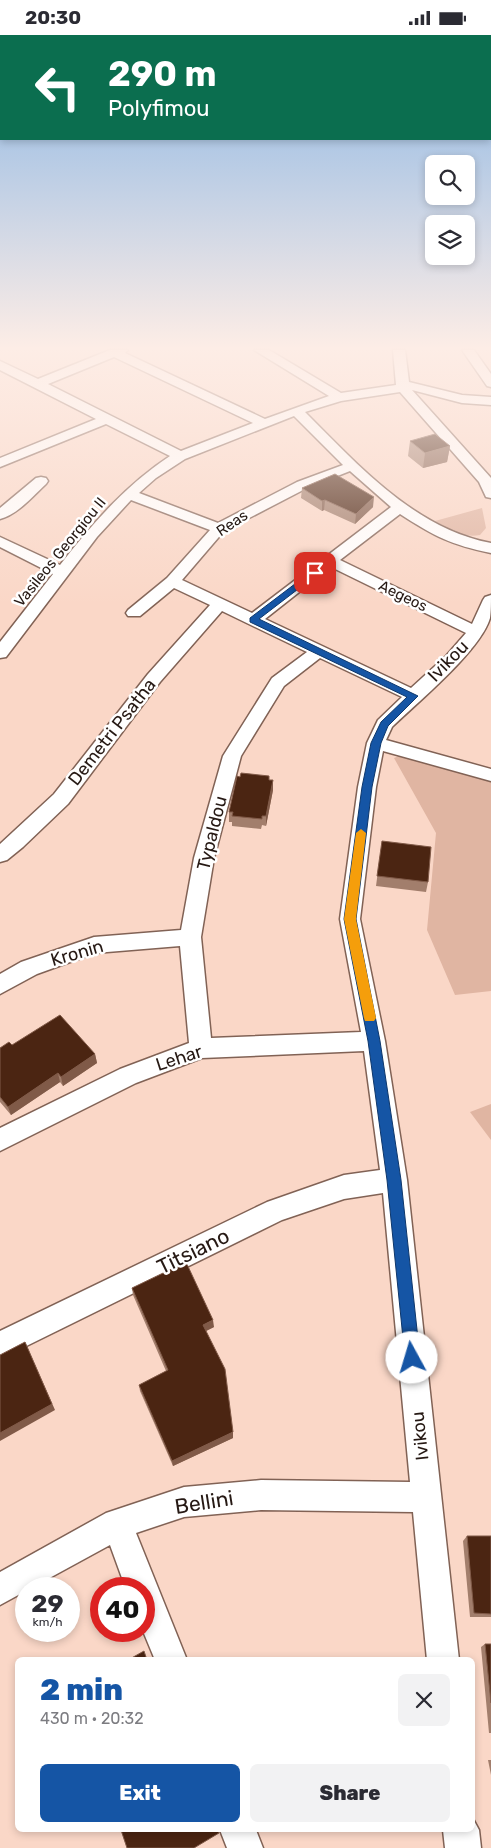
<!DOCTYPE html>
<meta charset="utf-8">
<style>
:root{--surface:#fff;--page:#f2f2f3;--text:#2b2b33;--muted:#7c7c81;--accent:#1555a5}
body{margin:0;font-family:Rubik,sans-serif;background:var(--page);color:var(--text);height:100vh;display:flex;flex-direction:column;font-size:19px;white-space:nowrap}
*{box-sizing:border-box;margin:0}
p{font-size:16px;color:var(--muted)}
.icon{flex:none;width:28px;height:28px;fill:none;stroke:currentColor;stroke-width:2;stroke-linecap:round;stroke-linejoin:round}
.map{position:relative;flex:1;overflow:hidden}
.sheet{position:absolute;left:15px;top:1622px;width:460px;height:175px;display:flex;flex-direction:column;background:var(--surface);border-radius:8px;box-shadow:0 2px 8px #0003}
.sheet>*{flex:none}
.banner{position:absolute;left:0px;top:0px;width:491px;height:105px;box-shadow:0 2px 8px #0003;background:#0b6e4f;color:#fff;overflow:hidden}
.tools{position:absolute;left:425px;top:120px;display:grid;gap:10px}
.tools a{display:grid;place-items:center;width:50px;height:50px;border-radius:8px;background:var(--surface);box-shadow:0 2px 8px #0003;font-size:25px}
.speed{position:absolute;left:15px;top:1542px;display:flex;gap:10px;font-size:25px;font-weight:700;text-align:center}
.speed>*{display:grid;place-content:center;width:65px;height:65px;border-radius:50%;background:var(--surface);box-shadow:0 2px 8px #0003;line-height:1}
.speed small{font-size:12px;font-weight:400}
.speed .limit{border:8px solid #d22;background:#fff;color:#111}
.pin{position:absolute;display:grid;place-items:center;width:42px;height:42px;color:#fff;margin:-21px;border-radius:10px;box-shadow:0 2px 8px #0006}
.me{position:absolute;width:55px;margin:-28px;rotate:354deg;stroke-linejoin:round;filter:drop-shadow(0 0 4px #0008)}
.turn{display:flex;align-items:center;gap:18px;height:105px;padding:0 25px;font-size:22px}
.turn .icon{width:65px;height:65px;stroke-width:2.5}
.turn b{display:block;font-size:35px;line-height:42px}
.round{display:grid;place-items:center;flex:none;width:52px;height:52px;border-radius:8px;background:var(--page)}
.headline{display:flex;align-items:center;justify-content:space-between;height:85px;padding:0 25px}
h1{font-size:30px;font-weight:800;line-height:38px;color:var(--accent)}
.action{display:flex;gap:10px;margin-top:auto;padding:10px 25px}
.action a{flex:1;height:58px;border-radius:8px;background:var(--accent);color:#fff;font-size:20px;font-weight:800;line-height:58px;text-align:center}
.action a+a{background:var(--page);color:var(--text)}
.status{display:flex;justify-content:space-between;align-items:center;height:35px;padding:0 25px;background:var(--surface);direction:ltr}
.status svg{height:14px;fill:currentColor}
.map>svg:first-child{display:block}
</style>
<div class="status"><b>20:30</b><svg viewBox="0 0 49 12"><path d="M0 12V9h3v3zM5 12V6h3v6zM10 12V3h3v9zM15 12V0h3v12zM26 1h20v11H26zM47 4h2v5h-2z"/></svg></div>
<div class="map">
<svg width="491" height="1813" viewBox="0 0 491 1813">
<rect width="100%" height="100%" fill="#fad7c7"/>
<!-- green -->
<path fill="#e0b5a2" d="M482 473 486 493 480 500C462 503 451 495 435 486Z
M404 719 491 745V956L455 960 427 895 436 798 394 723Z
M491 1069V1105L470 1077Z"/>
<g fill="none" stroke-linecap="round" stroke-linejoin="round">
<defs>
<path id="minor" d="M110 315H128L125 318 265 384 329 361 254 315H269L341 358 396 350 393 315H405L409 347 462 360 491 362V370L462 368 412 355 491 443V463L486 462 479 447 400 357 341 366 305 377C358 430 415 494 491 508V518C451 510 434 501 400 479L340 525 472 589 483 565 485 562 491 560C491 567 491 577 490 583 481 615 417 668 392 692L386 705 491 734V746L383 716 376 752 360 884 385 1006 407 1145 459 1625H427L413 1477 261 1475 184 1482 136 1498 187 1625H155L143 1596 144 1554H126L110 1510 0 1570V1537L106 1478 184 1452 261 1445 410 1447 383 1158 344 1164 282 1185 0 1324V1296L267 1167 344 1140 380 1135 364 1016 202 1023 136 1048 0 1116V1093L120 1034 189 1008 180 911 95 918 37 939 0 959V939L21 927 94 902 181 895 194 823 223 721 272 643 307 617 222 576 160 647 68 769 23 812 7 825 0 827V809L54 759 148 639 210 570 174 553 140 581H128L126 578 128 575 167 543 210 495 131 465 97 502 6 622 0 623V607L53 539 0 512V502L60 530C93 488 126 450 170 421L106 389 0 432V423L96 384 0 335V326L38 344ZM114 322 253 388 181 416 48 349ZM294 381 343 430 297 447 218 488 139 458 156 443 185 424ZM350 436 391 472 252 578 182 545 224 496 307 453ZM331 532 466 598 446 621 411 653 265 584ZM320 623 402 662 378 685 367 708 358 752 340 884 361 997 211 1003 201 902 214 823 241 721 284 651Z
M462 315H474L491 339V352L487 351Z
M41 442 46 443 48 446 46 449C33 461 17 480 0 484V473L36 443Z
M472 1782 479 1795 481 1813H445L443 1795H472Z
M220 1795H256L263 1813H227Z"/>
</defs>
<!-- minor casing -->
<use href="#minor" stroke="#816255" stroke-width="3"/>
<!-- minor -->
<use href="#minor" fill="#fff" fill-rule="evenodd"/>
</g>
<!-- wall -->
<path fill="#a27e6c" d="M410 406 450 411 447 427 423 433 408 421Z
M302 453 373 472 355 489 324 475 322 476 301 463Z
M273 745V755L266 791 262 790 261 794 232 791V787H229V777Z
M382 806 428 847 426 857 376 851Z
M12 1010 95 1019 97 1028 63 1051 60 1047 11 1080 0 1067V1013Z
M132 1253 214 1292 206 1296 233 1403 173 1431 140 1356 139 1350 166 1336 133 1260Z
M467 1501H491V1582H470L463 1506Z
M485 1609H491V1698H489L481 1612Z
M488 1725H491V1740Z"/>
<!-- shaded-wall -->
<path fill="#805a48" d="M450 411 447 427 423 433 425 418Z
M374 462 373 472 355 489 356 479Z
M325 465 324 475 322 476V466Z
M273 745V755L266 791V781Z
M95 1019 97 1028 63 1051 61 1042Z
M58 1038 60 1047 11 1080 8 1072Z
M213 1285 214 1292 204 1297 203 1290Z
M25 1307 55 1375 0 1406V1398Z
M233 1397V1403L173 1431 172 1426Z"/>
<!-- building -->
<path fill="#4b2512" stroke="#805a48" d="M435 399 450 411 425 418 410 406Z
M335 439 374 462 356 479 325 465 322 466 302 453Z
M241 738 269 741V745H273L266 781H262V784L232 781 233 777H229L237 741 240 742Z
M382 806 431 812 428 847 377 841Z
M60 980 95 1019 61 1042 58 1038 8 1072 0 1062V1013L9 1007 12 1010Z
M186 1227 213 1285 203 1290 225 1334 233 1397 172 1426 139 1350 168 1335 132 1253Z
M25 1307 52 1369 0 1398V1320Z
M467 1501H491V1579L474 1578Z
M485 1609H491V1668Z
M144 1616 147 1625H128Z
M121 1795H218L219 1798 194 1813H127Z"/>
<!-- sky -->
<linearGradient id="sky" x2="0" y2="1"><stop stop-color="#89b5e4"/><stop offset="0.55" stop-color="#fdede6"/><stop offset="1" stop-color="#fdede6" stop-opacity="0"/></linearGradient>
<rect width="491" height="569" fill="url(#sky)"/>
<!-- route -->
<path fill="#1555a5" stroke="#0e376b" d="M312 536 319 538 259 584 418 661 388 691 381 708 372 752 356 884 380 1006 401 1145 420 1323 418 1329 412 1331 407 1329 405 1323 387 1145 368 1006 344 884 362 752 371 708 381 687 407 662 250 587V583Z"/>
<!-- slow -->
<path fill="#f59e0b" d="M361 794 366 798 356 884 376 983 374 986H365L364 983 344 884 356 798Z"/>
<g text-anchor="middle" dominant-baseline="central" stroke-width="5" stroke-linejoin="round" paint-order="stroke">
<!-- far-street labels -->
<g font-size="15" fill="#261914" stroke="#fff">
<text transform="translate(232 488) rotate(-34)">Reas</text>
<text transform="translate(60 517) rotate(-51)">Vasileos Georgiou II</text>
<text transform="translate(403 561) rotate(26)">Aegeos</text>
</g>
<!-- street labels -->
<g font-size="18" fill="#261914" stroke="#fff">
<text transform="translate(448 626) rotate(-46)">Ivikou</text>
<text transform="translate(112 697) rotate(-52)">Demetri Psatha</text>
<text transform="translate(212 798) rotate(-76)">Typaldou</text>
<text transform="translate(77 918) rotate(-16)">Kronin</text>
<text transform="translate(179 1023) rotate(-18)">Lehar</text>
<text transform="translate(420 1401) rotate(-96)">Ivikou</text>
</g>
<!-- near-street labels -->
<g font-size="21" fill="#261914" stroke="#fff">
<text transform="translate(193 1216) rotate(-26)">Titsiano</text>
<text transform="translate(204 1467) rotate(-9)">Bellini</text>
</g>
</g>
</svg>
<div class="tools">
<a><svg class="icon" aria-label="search" viewBox="0 0 24 24"><circle cx="10" cy="10" r="6"/><path d="M15 15l6 6"/></svg></a>
<a><svg class="icon" aria-label="layers" viewBox="0 0 24 24"><path d="M12 4l9 5-9 5-9-5zM3 14l9 5 9-5"/></svg></a>
</div>
<div class="speed"><div>29<small>km/h</small></div><div class="limit">40</div></div>
<div class="pin" style="left:315px;top:538px;background:#d93025"><svg class="icon" aria-label="arrive" viewBox="0 0 24 24"><path d="M6 21V4h12l-3 4 3 4H6"/></svg></div>
<svg class="me" style="left:412px;top:1323px" viewBox="-20 -20 40 40"><circle r="19" fill="#fff"/><path d="M0-13L10 11 0 6-10 11z" fill="#1555a5"/></svg>
<div class="banner">
<div class="turn"><svg class="icon" aria-label="left" viewBox="0 0 24 24"><path d="M17 20v-9H6M10 6l-5 5 5 5"/></svg><div><b>290 m</b>Polyfimou</div></div>
</div>
<section class="sheet">
<div class="headline"><div><h1>2 min</h1><p>430 m · 20:32</p></div><a class="round"><svg class="icon" aria-label="close" viewBox="0 0 24 24"><path d="M6 6l12 12M18 6L6 18"/></svg></a></div>
<div class="action"><a>Exit</a><a>Share</a></div>
</section>
</div>
